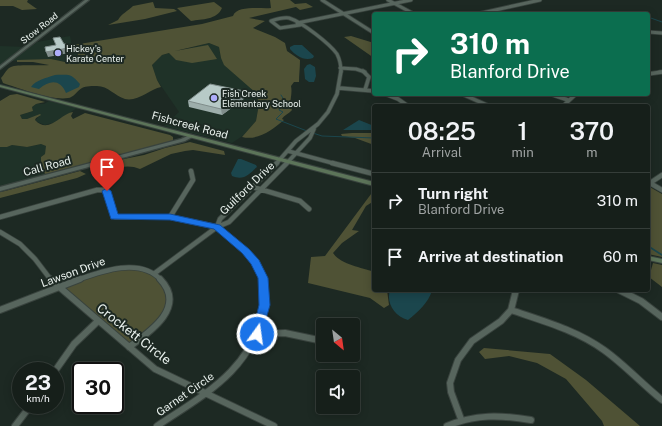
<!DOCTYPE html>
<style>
:root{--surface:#161f1a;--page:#1f2723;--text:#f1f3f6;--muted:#9ea2a2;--line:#353d39}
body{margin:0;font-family:"Public Sans",sans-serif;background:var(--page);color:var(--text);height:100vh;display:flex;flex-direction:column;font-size:15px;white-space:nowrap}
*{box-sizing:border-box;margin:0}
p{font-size:13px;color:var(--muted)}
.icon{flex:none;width:22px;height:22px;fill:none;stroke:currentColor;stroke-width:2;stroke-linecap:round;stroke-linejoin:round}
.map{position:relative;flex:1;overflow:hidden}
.panel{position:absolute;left:372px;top:104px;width:278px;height:188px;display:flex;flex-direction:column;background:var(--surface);border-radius:4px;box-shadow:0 2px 10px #0003,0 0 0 1px var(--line)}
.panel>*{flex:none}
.banner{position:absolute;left:372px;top:12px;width:278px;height:84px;border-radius:4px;box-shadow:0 2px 10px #0003,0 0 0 1px var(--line);background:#0b6e4f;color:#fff;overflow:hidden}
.needle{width:26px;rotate:151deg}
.buttons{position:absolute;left:316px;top:318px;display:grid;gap:8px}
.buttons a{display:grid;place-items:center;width:44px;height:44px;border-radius:4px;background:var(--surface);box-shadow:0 2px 10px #0003,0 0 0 1px var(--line);font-size:20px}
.speed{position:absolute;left:12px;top:362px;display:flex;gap:8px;font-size:20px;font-weight:700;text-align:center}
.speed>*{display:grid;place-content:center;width:52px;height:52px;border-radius:50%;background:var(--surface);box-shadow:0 2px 10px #0003,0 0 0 1px var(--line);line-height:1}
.speed small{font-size:10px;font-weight:400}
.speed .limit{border:2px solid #111;border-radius:6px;background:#fff;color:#111}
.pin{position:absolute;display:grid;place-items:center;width:34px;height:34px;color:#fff;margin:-41px -17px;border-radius:50% 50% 50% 0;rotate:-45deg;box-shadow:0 0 4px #0007}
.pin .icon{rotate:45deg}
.me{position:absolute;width:44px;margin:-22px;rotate:14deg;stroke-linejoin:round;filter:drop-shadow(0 0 3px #0008)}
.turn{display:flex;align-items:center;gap:14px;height:84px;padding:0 12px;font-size:18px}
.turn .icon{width:52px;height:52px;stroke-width:2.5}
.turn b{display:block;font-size:28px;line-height:34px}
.eta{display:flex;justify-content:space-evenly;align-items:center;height:68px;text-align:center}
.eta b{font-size:24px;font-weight:600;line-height:28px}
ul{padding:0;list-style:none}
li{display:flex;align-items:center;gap:12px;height:56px;padding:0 12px;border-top:1px solid var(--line)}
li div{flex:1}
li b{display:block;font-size:15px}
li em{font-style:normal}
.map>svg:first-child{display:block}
</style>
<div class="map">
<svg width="662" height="426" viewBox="0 0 662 426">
<rect width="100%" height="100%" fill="#1d2923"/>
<!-- built -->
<path fill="#1f3228" d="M70 36 72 46 84 47 86 50 77 54 74 62H65L51 59 11 61 37 42Z
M209 43 219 47 221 58 256 93 259 104 256 121 244 135 232 143 164 126 179 112 157 80 152 65 162 55Z
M0 46 25 47 0 67Z
M49 101 77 108 56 122 45 125 35 121 40 115 27 119H22L20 115 33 111 32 107 36 104H44Z
M41 144 46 146V150L45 154 41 157V171L47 175 0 188V147H7L12 145 27 147Z"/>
<!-- green -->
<path fill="#4f5235" d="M0 0H28L27 2 37 9 22 10 13 6H0Z
M270 0H290L295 4 306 3 313 7 300 10 296 7 249 18 265 21 253 28 275 37 285 43 287 51 300 60C300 67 299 75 299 82H294L291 86C293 95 288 103 292 110 289 114 284 115 282 119L284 120C272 130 258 141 242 137L256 121 259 104 256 93 224 65 221 58 219 47 209 43 175 51 208 45 217 59 192 63 176 60 169 53 162 55 152 65 157 80 161 87C150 89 138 102 125 99 115 96 108 86 97 86 93 86 86 86 82 88 77 91 73 98 68 98 53 101 18 88 3 83L1 78C4 75 7 68 11 67 17 64 39 66 49 65L33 62H17V60L51 59 65 62H74L79 52 86 50 84 47H72L73 45 202 24 233 16C237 5 261 9 271 8Z
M153 2 155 8 174 9 177 11 145 19 108 25 118 20C121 14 128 11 133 6Z
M214 2 222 8C217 20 202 19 191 21L177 8Z
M351 36 374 43V58L344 37Z
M17 94 45 102 36 104 32 107 33 111 20 115 22 119H27L40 114 41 115 36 118 35 120C49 135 61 113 73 112L71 116 73 119 85 113 170 135 173 137V141L167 144 47 175 41 171V157L45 154 46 146 41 144 27 147 12 145 7 147H0V101L10 95Z
M352 133H374V145L355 138 342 136 341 134Z
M190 142 224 151 225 155 193 150 185 151 171 154 140 169C127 163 113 169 100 172L97 169 102 165 119 160 144 155 165 148Z
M80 171 86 174 77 178 0 198V192L5 191Z
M648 186 662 194V257L648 254Z
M374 190V201L366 206 352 230 359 231 342 243 333 253C341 265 361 267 374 272V290H387L389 305 384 308 370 298 308 283 311 257 325 256Z
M653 263 662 265V287L649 277Z
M122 267 155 273 165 283 169 301 160 322 129 347 60 287Z
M484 348 550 354 586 380 640 426H604L602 421 566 379 537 363 509 356 485 359 479 352Z"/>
<!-- water -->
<path fill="#1b464d" d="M294 45H302L314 56 313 58C304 61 296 56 290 49V47Z
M310 64 315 67 316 76 314 82H309L305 79 304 69 307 65Z
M55 75C70 75 70 73 80 84L79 87 66 93C60 79 50 80 39 89L31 87C36 80 46 78 55 75Z
M359 120 374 126V130H343Z
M238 159H241L256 165 257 167C249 174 244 181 232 176L231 173Z
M390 290H432V291C428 303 418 312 408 320 394 316 386 303 390 290Z"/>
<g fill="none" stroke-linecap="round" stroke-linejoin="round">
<!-- stream-far1 -->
<path stroke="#1b464d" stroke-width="1" d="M648 17 662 22
M281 95 286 103 280 107 279 110 283 112 276 119 307 131
M313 133 322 136 374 138"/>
<!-- stream -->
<path stroke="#1b464d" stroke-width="1.5" d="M648 246 662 255"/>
<defs>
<path id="minor-far3" d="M322 0 374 33
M388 0 414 14
M477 14 540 0
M297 23 411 0
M300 25 280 28 271 21C277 19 283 17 289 18 302 22 330 44 337 54 340 60 341 66 341 72
M648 32 662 33
M340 68 356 69 365 72
M659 72H662"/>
<path id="minor-far2" d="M363 71 369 77 365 90
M648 74 662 72
M339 88 374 91
M385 94 398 99 408 106
M462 94 489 106
M550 94 568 100
M563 106 576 94
M288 151 336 164
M276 164 296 141 318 124 328 112 337 94 341 71
M286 164 310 138 314 129"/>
<path id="minor-far1" d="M332 163 374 174
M648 182 662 190
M650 183 662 175
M253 187 300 201 309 209
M0 217 97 190H104L108 194 115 217H170L217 227 250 255 263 280
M170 217 193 180 191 171
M217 227 220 219 277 163
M0 232 20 244 35 259 51 280
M155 273 217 227 229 222 287 163
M77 280C102 271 140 257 161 280"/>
<path id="minor" d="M50 279 155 369 274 426
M619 290 641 301 662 317
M0 310 80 279
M511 310C543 321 576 330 604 350 625 365 642 384 662 400
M257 334 285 333 323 341
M129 347C150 332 187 307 160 279
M55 371 74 344 98 321
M461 419 451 392 450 383 458 360 472 341 501 321 511 310 516 290
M15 426 31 405
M157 426C205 394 254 369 264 306 265 298 263 287 263 279
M447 426C475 414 501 415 531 420"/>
<path id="tertiary" d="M85 0H89L0 69V66Z
M190 135H192L194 136 185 141 0 191V187L181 139Z"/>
<path id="secondary" d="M0 85 374 182V186L0 87Z
M648 256 662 259V263L648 260Z"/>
</defs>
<!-- minor-far3 casing -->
<use href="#minor-far3" stroke="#39433e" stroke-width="4.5"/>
<!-- minor-far2 casing -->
<use href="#minor-far2" stroke="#39433e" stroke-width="5"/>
<!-- minor-far1 casing -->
<use href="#minor-far1" stroke="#39433e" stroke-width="6"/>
<!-- minor casing -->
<use href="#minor" stroke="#39433e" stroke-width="8"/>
<!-- tertiary casing -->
<use href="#tertiary" stroke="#39433e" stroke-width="2.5"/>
<!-- secondary casing -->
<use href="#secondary" stroke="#39433e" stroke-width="2"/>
<!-- minor-far3 -->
<use href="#minor-far3" stroke="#57655d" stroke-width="3"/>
<!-- minor-far2 -->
<use href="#minor-far2" stroke="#57655d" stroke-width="3.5"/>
<!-- minor-far1 -->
<use href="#minor-far1" stroke="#57655d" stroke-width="4.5"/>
<!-- minor -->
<use href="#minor" stroke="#57655d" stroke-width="6"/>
<!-- tertiary -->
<use href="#tertiary" fill="#57655d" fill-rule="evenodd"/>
<!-- secondary -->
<use href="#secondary" fill="#5c7459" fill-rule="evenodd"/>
</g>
<!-- wall -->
<path fill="#9daeab" d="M244 91 245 98 222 115 189 107 188 101Z"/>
<!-- shaded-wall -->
<path fill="#808d8b" d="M68 48 69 53 48 57 46 52Z
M244 91 245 98 222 115 221 109Z"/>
<!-- building -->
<path fill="#b7cac7" stroke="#808d8b" d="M60 37 64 44H66L68 48 46 52 45 47 56 45 53 38Z
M210 84 244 91 221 109 188 101Z"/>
<!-- route -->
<path fill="#1a73e8" stroke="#114b97" d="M107 188 111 191 118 214H170L220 225 249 249 259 260 268 278 270 305 261 337 257 338 253 337 252 334 259 305 258 278 251 264 242 253 214 229 170 220 111 219 102 191Z"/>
<!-- markers -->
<g fill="#aeaefb" stroke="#1d2923" stroke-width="1.5">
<circle cx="58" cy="53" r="4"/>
<circle cx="214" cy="98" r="4"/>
</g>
<g text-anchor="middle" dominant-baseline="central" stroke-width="4" stroke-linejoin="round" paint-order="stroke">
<!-- far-street labels -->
<g font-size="9" fill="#e9f1ed" stroke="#1d2923">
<text transform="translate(39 28) rotate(-38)">Stow Road</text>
</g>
<!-- far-poi labels -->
<g font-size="9" fill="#e9f1ed" stroke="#1d2923" text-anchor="start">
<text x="66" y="48">Hickey's<tspan x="66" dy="10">Karate Center</tspan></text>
<text x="222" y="93">Fish Creek<tspan x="222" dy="10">Elementary School</tspan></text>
</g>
<!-- street labels -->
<g font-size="11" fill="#e9f1ed" stroke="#1d2923">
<text transform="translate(190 125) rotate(15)">Fishcreek Road</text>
<text transform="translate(47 166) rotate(-15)">Call Road</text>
<text transform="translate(247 188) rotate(-44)">Guilford Drive</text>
<text transform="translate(73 272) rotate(-20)">Lawson Drive</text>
<text transform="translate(185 394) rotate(-35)">Garnet Circle</text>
</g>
<!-- near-street labels -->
<g font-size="13" fill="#e9f1ed" stroke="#1d2923">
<text transform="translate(134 334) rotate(38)">Crockett Circle</text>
</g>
</g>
</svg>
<div class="buttons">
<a><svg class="needle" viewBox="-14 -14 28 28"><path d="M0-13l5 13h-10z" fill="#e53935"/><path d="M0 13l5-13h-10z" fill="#9ea2a2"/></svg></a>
<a><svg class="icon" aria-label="sound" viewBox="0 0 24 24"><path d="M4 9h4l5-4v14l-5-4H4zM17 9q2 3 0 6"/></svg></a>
</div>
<div class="speed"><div>23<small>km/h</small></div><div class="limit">30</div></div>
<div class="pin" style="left:107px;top:191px;background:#d93025"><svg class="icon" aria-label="arrive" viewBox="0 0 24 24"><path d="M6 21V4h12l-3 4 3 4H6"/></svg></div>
<svg class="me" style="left:257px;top:334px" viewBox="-20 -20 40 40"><circle r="17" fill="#1a73e8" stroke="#fff" stroke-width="3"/><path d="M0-11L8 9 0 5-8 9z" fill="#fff"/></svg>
<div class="banner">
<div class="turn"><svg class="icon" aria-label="right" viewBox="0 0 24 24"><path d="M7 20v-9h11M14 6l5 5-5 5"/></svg><div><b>310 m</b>Blanford Drive</div></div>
</div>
<section class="panel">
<div class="eta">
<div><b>08:25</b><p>Arrival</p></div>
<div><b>1</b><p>min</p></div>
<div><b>370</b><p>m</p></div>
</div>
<ul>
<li><svg class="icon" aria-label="right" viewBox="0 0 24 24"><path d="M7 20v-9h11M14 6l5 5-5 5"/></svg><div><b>Turn right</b><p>Blanford Drive</p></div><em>310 m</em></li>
<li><svg class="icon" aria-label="arrive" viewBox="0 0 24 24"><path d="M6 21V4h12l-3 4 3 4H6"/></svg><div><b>Arrive at destination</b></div><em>60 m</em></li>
</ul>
</section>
</div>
